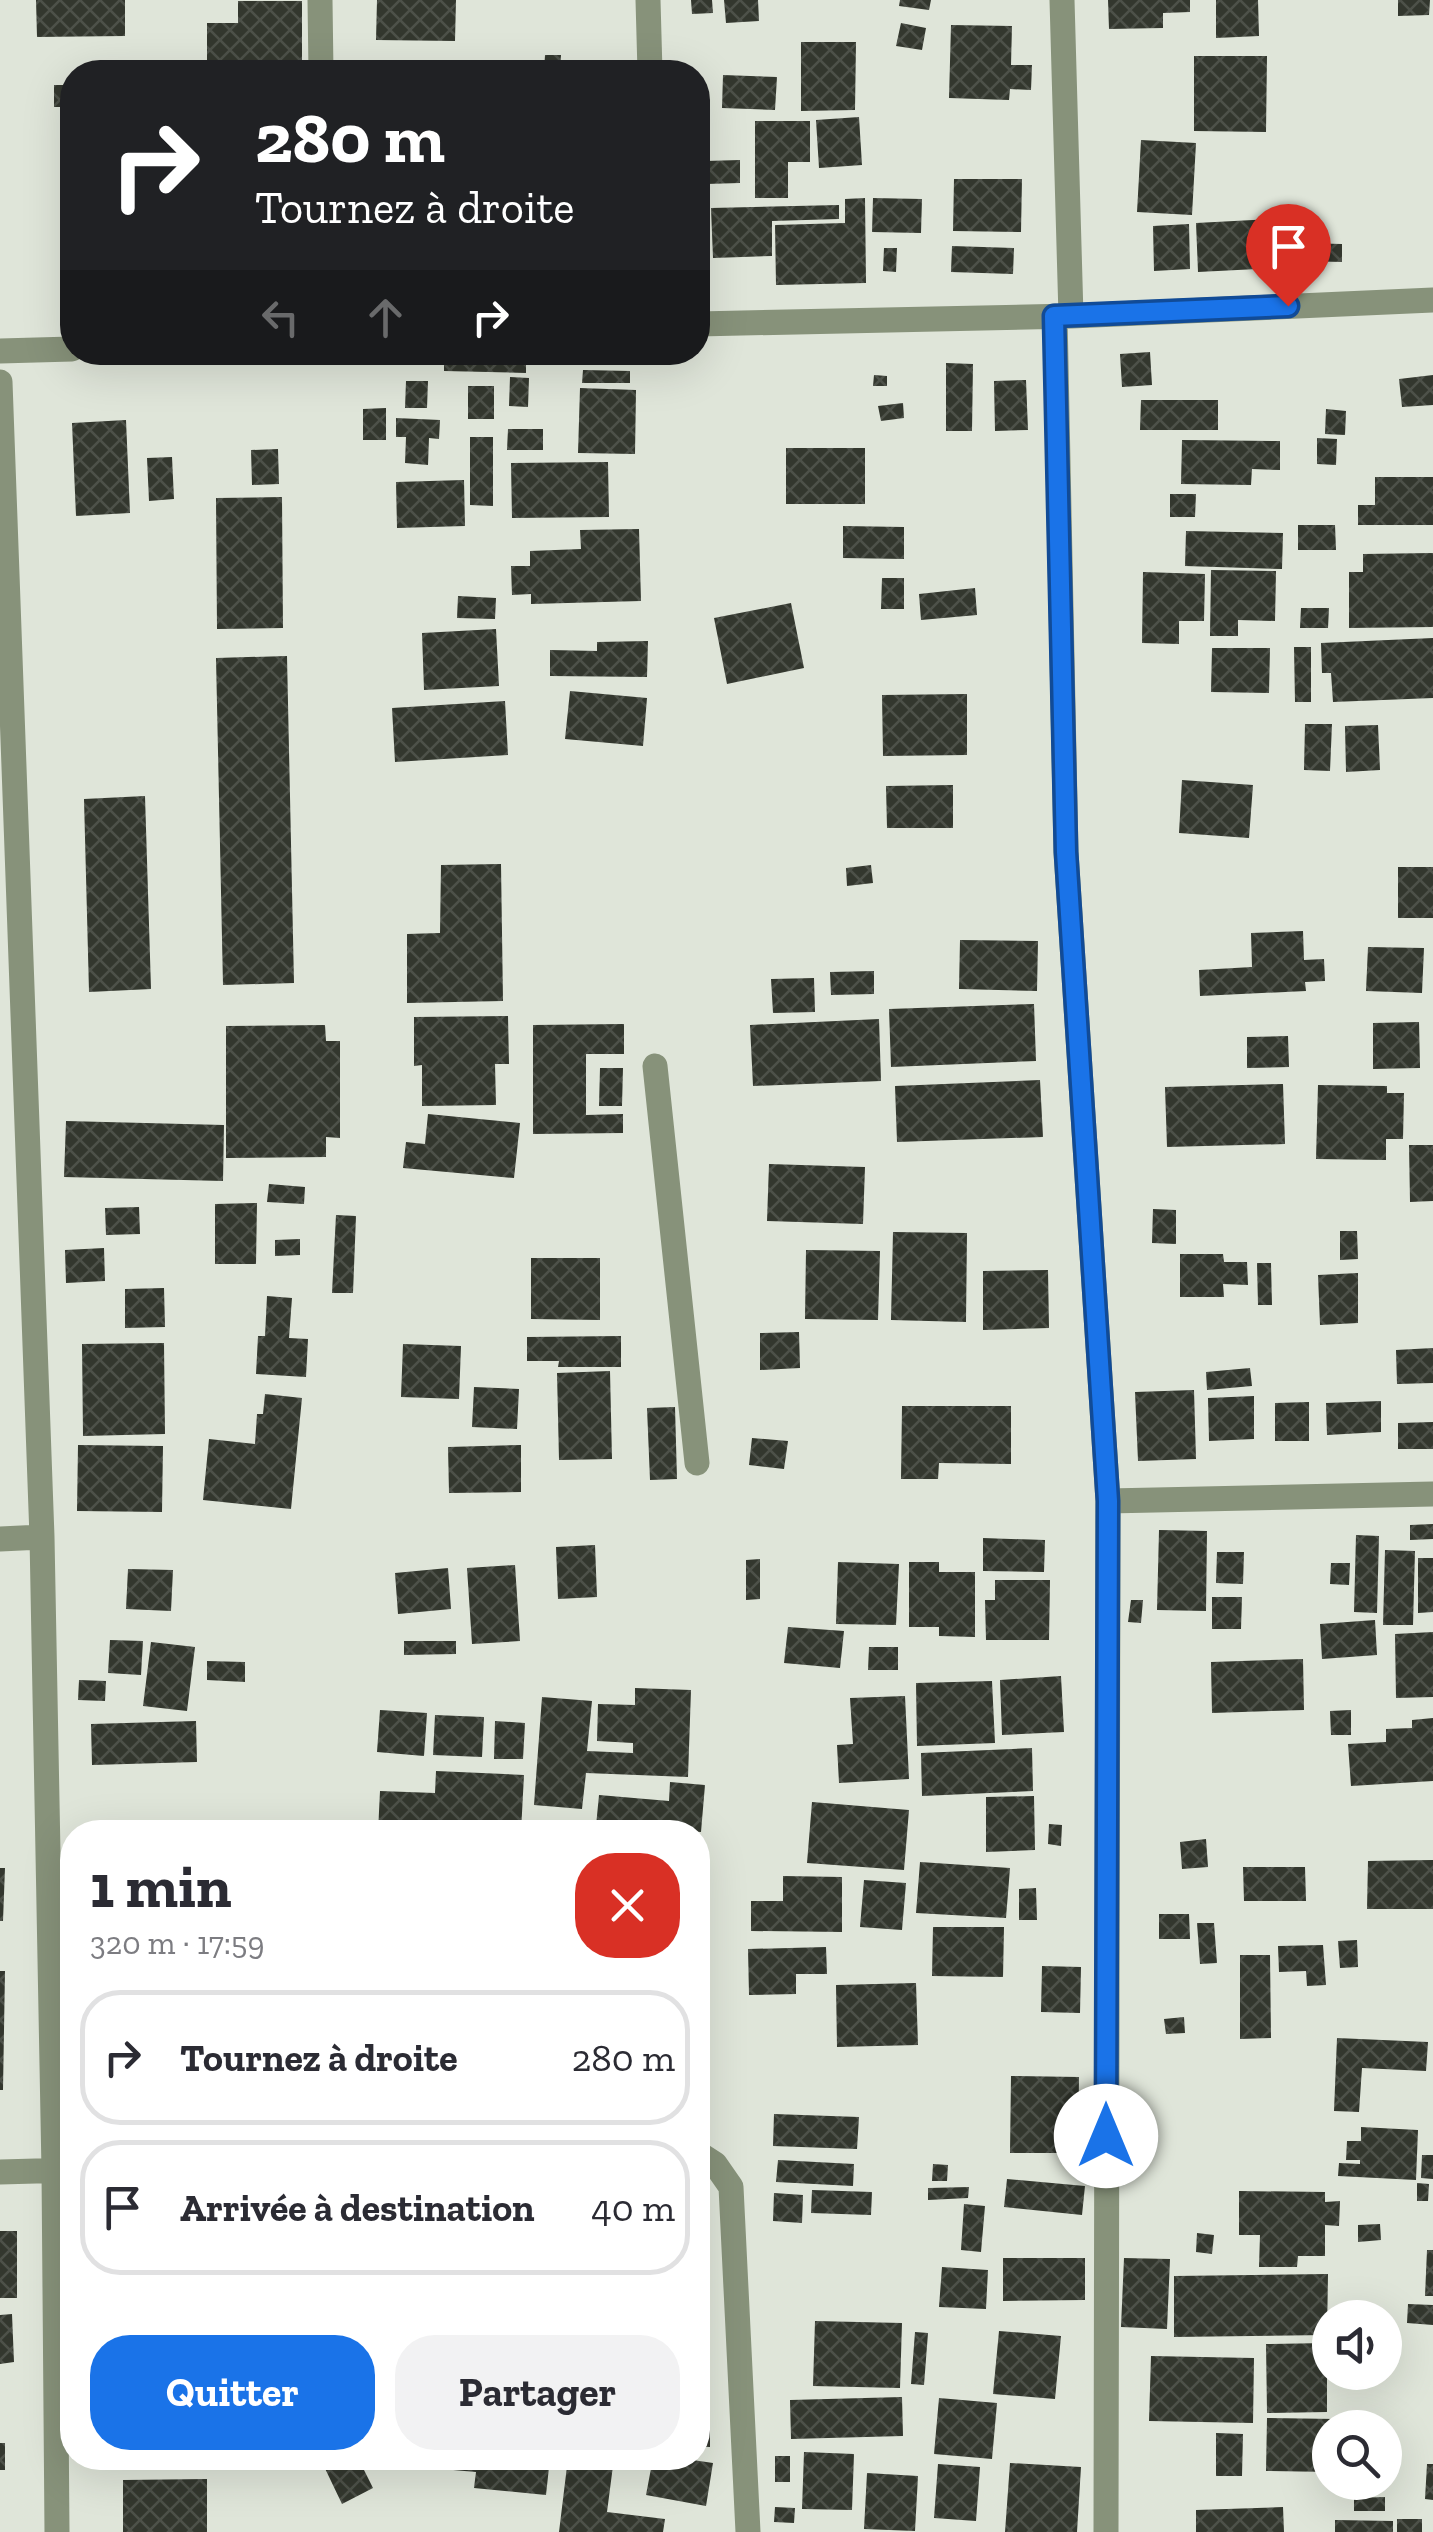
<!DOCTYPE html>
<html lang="fr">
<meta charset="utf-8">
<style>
:root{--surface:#fff;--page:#f2f2f3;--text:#2b2b33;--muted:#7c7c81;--line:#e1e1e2;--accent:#1a73e8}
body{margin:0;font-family:"Zilla Slab",serif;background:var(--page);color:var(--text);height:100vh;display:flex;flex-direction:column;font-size:38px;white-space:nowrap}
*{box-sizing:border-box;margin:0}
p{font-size:32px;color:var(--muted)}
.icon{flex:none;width:55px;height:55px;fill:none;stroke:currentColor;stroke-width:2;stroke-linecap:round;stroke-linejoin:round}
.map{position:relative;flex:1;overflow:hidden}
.side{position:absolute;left:60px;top:1820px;width:650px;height:650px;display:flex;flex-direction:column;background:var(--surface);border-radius:40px;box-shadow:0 10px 40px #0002}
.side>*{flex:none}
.guide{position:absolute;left:60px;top:60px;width:650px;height:305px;border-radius:40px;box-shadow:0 10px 40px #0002;background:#202124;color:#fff;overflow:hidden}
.controls{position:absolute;left:1312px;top:2300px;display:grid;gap:20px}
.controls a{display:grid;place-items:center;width:90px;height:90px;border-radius:50%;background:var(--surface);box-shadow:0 10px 40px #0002;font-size:50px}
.pin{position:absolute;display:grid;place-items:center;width:85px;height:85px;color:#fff;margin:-102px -42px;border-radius:50% 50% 50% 0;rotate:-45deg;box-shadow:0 0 10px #0007}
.pin .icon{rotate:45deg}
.me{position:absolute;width:110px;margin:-55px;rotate:0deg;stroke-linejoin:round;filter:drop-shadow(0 0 8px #0008)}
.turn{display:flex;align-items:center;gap:35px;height:210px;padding:0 30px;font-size:45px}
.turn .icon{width:130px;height:130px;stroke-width:2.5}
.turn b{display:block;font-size:70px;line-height:85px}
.lanes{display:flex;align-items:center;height:95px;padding:0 30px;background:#0003;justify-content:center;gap:50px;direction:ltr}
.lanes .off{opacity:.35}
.round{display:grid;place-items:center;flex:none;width:105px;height:105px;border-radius:40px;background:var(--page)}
.head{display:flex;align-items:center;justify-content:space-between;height:170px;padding:0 30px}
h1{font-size:60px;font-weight:700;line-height:75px}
.cta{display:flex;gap:20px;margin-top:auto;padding:20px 30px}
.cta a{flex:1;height:115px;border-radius:40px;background:var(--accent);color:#fff;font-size:40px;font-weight:700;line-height:115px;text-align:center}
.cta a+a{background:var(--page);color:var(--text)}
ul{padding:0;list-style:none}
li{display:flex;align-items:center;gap:30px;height:135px;margin:0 20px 15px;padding:0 10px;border:5px solid var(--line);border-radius:40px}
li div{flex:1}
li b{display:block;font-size:38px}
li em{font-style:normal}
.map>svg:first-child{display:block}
</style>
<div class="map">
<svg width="1433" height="2532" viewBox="0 0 1433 2532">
<defs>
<pattern id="building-cross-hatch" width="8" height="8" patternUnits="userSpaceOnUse" patternTransform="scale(2.5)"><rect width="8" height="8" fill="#33372e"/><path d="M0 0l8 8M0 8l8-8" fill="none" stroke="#4d5149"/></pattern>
</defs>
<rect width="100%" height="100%" fill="#dfe5d9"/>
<!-- building -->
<path fill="url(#building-cross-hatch)" d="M36 0H125V36L37 37Z
M377 0H456L455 41 376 40Z
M691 0H712L713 13 692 14Z
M724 0H758L759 21 726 23Z
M900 0H931L929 10 899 6Z
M1108 0H1190V12L1163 13V28L1109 29Z
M1216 0H1258L1259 36 1216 38Z
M1398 0H1430L1429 15 1398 16Z
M238 1H302V72H183V66H207V23H238Z
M901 23 926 28 922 50 896 46Z
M951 25 1012 26 1011 65H1032L1031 90 1010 89 1009 100 949 98Z
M801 42H856L855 110 801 111Z
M545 55H561L560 72H544Z
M1194 56H1267L1266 132 1194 131Z
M130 61 172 62V72H129Z
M723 75 777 77 775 110 722 108Z
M54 85H72V107H54Z
M859 117 862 165 819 168 816 120Z
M755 121H810V162H788V198H755Z
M1141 140 1196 143 1192 215 1137 212Z
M740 160V183L706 184 705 161Z
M954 179H1022L1021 232 953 231Z
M865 198 866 283 776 285 775 225 845 223V199Z
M873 198 922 199 921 233 872 232Z
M839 205V219L772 221V256L713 258 711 208Z
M1273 219 1275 268 1198 272 1196 223Z
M1189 224 1190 269 1154 271 1153 226Z
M1301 243 1342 244V262L1301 261Z
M952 246 1014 248 1013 274 951 272Z
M884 248H897L896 272 883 271Z
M1150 352 1152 385 1122 387 1120 354Z
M444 357 526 360V373L444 371Z
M946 363 973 364 972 431H946Z
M583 370 630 371V383H582Z
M874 375 887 376V386H873Z
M1433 375V405L1402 407 1399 379Z
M510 377 529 378 528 407 509 406Z
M1026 380 1028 430 995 431 994 381Z
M406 381H428L427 408H405Z
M468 386H494V419H468Z
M580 388 636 390 635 454 578 453Z
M1141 400H1218V430H1140Z
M903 403 904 418 881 421 878 406Z
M386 408V440H363V409Z
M1326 409 1346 411 1345 435 1325 434Z
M396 418 440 420 439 439 429 438 428 465 405 463 406 437H396Z
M126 420 130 513 76 516 72 423Z
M508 429H543V450H507Z
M470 437H493V506L470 505Z
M1317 438 1337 439 1336 465 1317 464Z
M1182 440 1280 441V470L1252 469 1251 485 1181 484Z
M786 448H865V504H786Z
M278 449 279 484 252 485 251 450Z
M172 457 174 499 149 501 147 458Z
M608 462 609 517 512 518 511 463Z
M1375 477H1433V525H1358V505H1375Z
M464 480 465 526 397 528 396 482Z
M1170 494H1196L1195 517H1170Z
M282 497 283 628 217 629 216 498Z
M1298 525H1335L1336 550H1298Z
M843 526 904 527V559L843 558Z
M639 529 641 601 531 604V594L512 595 511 566H530V551L581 549 580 530Z
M1186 531 1283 533 1282 569 1185 566Z
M1433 553V627L1349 628V572H1363V554Z
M1211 570 1276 571 1275 621 1238 620V636H1210Z
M1143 572 1205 574 1204 621H1179V644L1142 643Z
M882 578H904V609H881Z
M975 588 977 615 921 620 919 594Z
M458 596 496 598 495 619 457 618Z
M791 603 804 668 727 684 714 618Z
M1301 608H1329L1328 628H1300Z
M496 629 499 686 424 690 422 633Z
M1433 638V698L1333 702 1331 673H1322L1321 643Z
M648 641 647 677 550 676V650L597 651V642Z
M1294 647H1311V702H1295Z
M1212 648H1270L1269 693 1211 692Z
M287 656 294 983 223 985 216 658Z
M570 691 647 698 643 746 565 739Z
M967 694V755L883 756 882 695Z
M505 701 508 755 395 762 392 708Z
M1305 724H1332L1330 771 1304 770Z
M1378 725 1380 770 1346 772 1345 726Z
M1182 780 1253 785 1249 838 1179 833Z
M953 785V828H887L886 786Z
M145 796 151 989 89 992 84 799Z
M501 864 503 1001 407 1003V934L440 933 441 865Z
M871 865 873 883 847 886 846 868Z
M1398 867H1433V918H1398Z
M1303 931 1304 960 1324 959 1325 981 1305 982 1306 991 1200 996 1199 970 1252 967 1251 933Z
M960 940 1038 941 1037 991 959 989Z
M1368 947 1424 948 1422 993 1366 991Z
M874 971V994L831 995 830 972Z
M814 978 815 1012 773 1013 771 979Z
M1034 1004 1036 1061 891 1067 889 1009Z
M508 1016 509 1064H495L496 1105 422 1106V1065L414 1066V1017Z
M879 1019 881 1081 753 1086 750 1025Z
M1419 1022 1420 1068 1373 1069V1023Z
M624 1024V1054H586V1115L623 1114V1133L533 1134V1025Z
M325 1025 326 1041H340V1138L326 1137V1157L226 1158V1026Z
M1288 1036 1289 1067 1247 1068V1037Z
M600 1068H623L622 1106H599Z
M1040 1080 1043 1137 897 1142 895 1086Z
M1283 1084 1285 1144 1167 1147 1165 1087Z
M1318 1085 1387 1086V1093H1404L1403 1139H1386V1160L1316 1159Z
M428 1114 520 1123 514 1178 403 1168 406 1142 425 1144Z
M66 1121 224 1125 223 1181 64 1177Z
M1409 1145H1433V1201L1410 1202Z
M769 1164 865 1167 863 1224 767 1221Z
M269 1184 305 1187 304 1204 267 1202Z
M257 1203 256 1264H215V1204Z
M139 1207 140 1234 106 1235 105 1208Z
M1153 1209 1176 1210V1244L1152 1243Z
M336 1215 356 1216 353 1293H332Z
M1340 1231H1357L1358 1259 1340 1260Z
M893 1232 967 1233 966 1322 891 1320Z
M300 1239V1255L275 1256V1240Z
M104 1248 105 1281 66 1283 65 1250Z
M806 1250 880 1251 878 1320 805 1319Z
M1180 1254H1223L1224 1262H1247L1248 1285 1223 1284 1224 1297H1180Z
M531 1258H600V1320L531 1319Z
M1257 1263H1271L1272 1305H1258Z
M1048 1270 1049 1328 983 1330V1271Z
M1358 1273V1323L1320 1325 1318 1275Z
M164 1288 165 1327 125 1328V1289Z
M267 1296 292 1298 289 1338 308 1339 306 1377 256 1374 258 1336H265Z
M799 1332 800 1368 760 1370V1333Z
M621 1336V1367H558L559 1361H527V1337Z
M164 1343 165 1434 83 1436 82 1344Z
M403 1344 461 1346 459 1399 401 1397Z
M1433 1348V1383L1397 1384 1396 1350Z
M1250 1368 1252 1386 1207 1390 1206 1372Z
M610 1371 612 1459 559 1460 557 1373Z
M474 1387 519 1389 517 1429 472 1427Z
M1194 1390 1196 1459 1138 1461 1135 1392Z
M265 1394 302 1398 291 1509 203 1500 209 1439 255 1444 257 1414H263Z
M1254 1396V1439L1209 1441 1208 1398Z
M1381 1401V1432L1327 1435 1326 1403Z
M1309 1402V1441H1275V1403Z
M902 1406H1011V1464L939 1463 938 1479H901Z
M675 1407 677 1479 650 1480 647 1408Z
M1433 1422V1449H1398V1423Z
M752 1438 788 1441 784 1469 749 1465Z
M78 1445 163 1446 162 1512 77 1511Z
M521 1445V1492L449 1493 448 1447Z
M1433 1524V1539L1410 1540V1525Z
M1159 1530 1207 1531 1206 1611 1157 1610Z
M1356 1535 1379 1536 1377 1613 1354 1612Z
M983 1538 1045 1540 1044 1572 983 1571Z
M595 1545 597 1597 558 1599 556 1547Z
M1385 1550 1415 1551 1413 1625H1383Z
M1217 1552H1244L1243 1584 1216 1583Z
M1418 1558H1433V1612L1418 1613Z
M760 1559V1599L746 1600V1560Z
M838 1562 899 1564 896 1625 836 1624Z
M909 1562H939V1572H975V1637L939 1636V1627H909Z
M1331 1563H1350L1349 1585 1330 1584Z
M515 1565 520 1641 472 1644 467 1568Z
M448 1568 451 1609 398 1614 395 1573Z
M128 1569 173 1570 171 1611 126 1609Z
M995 1580H1050L1049 1640H986L985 1600H995Z
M1212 1597H1242L1241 1629H1212Z
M1131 1600H1143L1141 1623 1128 1622Z
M1375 1620 1377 1655 1322 1659 1320 1624Z
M788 1627 844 1631 840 1668 784 1663Z
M1433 1632V1697L1396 1698 1395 1634Z
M110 1640 143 1641 141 1675 108 1673Z
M404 1641H456V1654L404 1655Z
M151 1642 195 1647 187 1711 143 1706Z
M869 1647H898V1670H868Z
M1303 1659 1304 1710 1212 1713 1211 1662Z
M207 1661 245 1662V1682L207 1680Z
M1061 1676 1064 1732 1002 1735 1000 1680Z
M79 1680 106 1681 105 1701 78 1700Z
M992 1681 995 1743 917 1746 916 1683Z
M635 1688 691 1690 688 1777 586 1773 582 1809 534 1805 542 1697 592 1701 587 1751 633 1753V1743L597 1741 598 1704 635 1705Z
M905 1696 909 1779 839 1783 837 1745 853 1744 850 1698Z
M380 1710 427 1713 424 1756 377 1752Z
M1351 1710V1735H1331L1330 1711Z
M435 1715 484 1717 482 1757 433 1755Z
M1433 1718V1781L1351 1786 1348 1744 1386 1742V1729L1412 1728V1720Z
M196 1721 197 1762 92 1765 91 1724Z
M495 1721 525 1723 523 1759H494Z
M1032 1748 1033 1791 922 1796 921 1753Z
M436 1771 524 1775 521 1832H378L380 1791 435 1793Z
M670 1782 705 1785 701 1832 596 1826 599 1795 669 1801Z
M1034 1796 1035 1850 986 1852V1797Z
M812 1802 909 1810 904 1870 807 1863Z
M1049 1824 1062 1825 1061 1846 1048 1844Z
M1206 1839 1208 1867 1182 1869 1180 1842Z
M1433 1860V1909H1367L1368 1861Z
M920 1862 1010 1868 1006 1918 916 1913Z
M1243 1867H1305L1306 1901H1244Z
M0 1868H5L3 1921H0Z
M783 1876 842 1877V1932L751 1931V1901H783Z
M864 1880 906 1883 902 1930 860 1927Z
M1036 1888 1037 1920H1019V1889Z
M1159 1914H1189L1190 1939H1159Z
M1197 1923H1214L1217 1963 1200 1964Z
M933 1927H1004L1003 1977 932 1976Z
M1357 1940 1358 1967 1340 1968 1338 1941Z
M1323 1945 1326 1985 1307 1986 1306 1971 1279 1972 1278 1946Z
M826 1947 827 1974H796V1994L749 1995 748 1949Z
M1240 1955H1270L1271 2038 1240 2039Z
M1042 1966 1081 1967 1080 2013 1041 2012Z
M0 1971H5L3 2090H0Z
M916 1983 918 2045 837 2047 836 1985Z
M1184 2017 1185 2033 1166 2034 1164 2019Z
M1337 2038 1428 2042 1426 2071 1362 2068 1359 2112 1334 2111Z
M1011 2076 1079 2077 1078 2153H1010Z
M774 2114 859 2117 857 2149 773 2146Z
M1361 2127 1418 2130 1416 2180 1338 2176 1339 2163 1360 2164V2160H1346L1347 2141H1361Z
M1422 2155H1433V2179L1421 2178Z
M778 2160 854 2164 853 2186 776 2182Z
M933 2164 948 2165 947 2181H932Z
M1007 2179 1085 2186 1082 2215 1004 2207Z
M1417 2183 1429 2184 1428 2201H1417Z
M969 2187 968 2198 928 2200V2188Z
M812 2190 872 2192 871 2215 811 2213Z
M1239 2191 1325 2192V2202L1340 2201 1339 2226 1325 2225V2256H1298L1297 2267H1259L1260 2235H1239Z
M774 2193 803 2195 802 2223 773 2221Z
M964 2204 985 2206 981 2252 961 2250Z
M1380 2224 1381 2240 1358 2242V2225Z
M0 2231H17V2298H0Z
M1197 2233 1214 2235 1212 2254 1196 2252Z
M1427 2250H1433V2296H1425Z
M1003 2258H1085V2300L1003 2301Z
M1124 2258 1170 2259 1167 2329 1121 2327Z
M942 2267 988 2270 986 2309 939 2307Z
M1328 2274 1327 2335 1174 2337V2276Z
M1408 2304 1433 2305V2325L1407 2323Z
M12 2314 14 2362 0 2364V2315Z
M815 2321 902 2323 900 2388 813 2386Z
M999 2331 1061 2336 1055 2399 993 2394Z
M915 2332 928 2333 924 2385 911 2384Z
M1327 2343V2412L1267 2413 1266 2344Z
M1151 2356 1254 2358 1253 2423 1149 2421Z
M698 2389H710V2447H698Z
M902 2397 903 2436 791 2439 790 2400Z
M939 2398 997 2403 992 2459 934 2454Z
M1267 2418 1336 2419V2428H1330V2472L1266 2471Z
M1216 2433 1243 2434 1242 2476H1216Z
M0 2443H5V2470H0Z
M804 2452 854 2454 852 2510 802 2509Z
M775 2456H790V2482H775Z
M320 2458H358L373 2488 342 2504Z
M454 2458H550L546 2495 474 2488 476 2472 453 2470Z
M568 2458H614L607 2512 665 2519 663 2532H559Z
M653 2458H679L713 2463 706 2506 646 2495Z
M1010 2463 1081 2467 1077 2532H1005Z
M938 2464 980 2467 976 2521 934 2518Z
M1427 2464H1433V2500L1425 2499Z
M867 2473 918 2476 915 2531 864 2529Z
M207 2479V2532H123V2480Z
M1385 2497V2511H1354V2498Z
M775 2507 795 2508 794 2523 774 2522Z
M1283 2507 1284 2532H1196V2510Z
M1397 2519H1422V2532H1397Z
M1335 2520 1393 2521V2532H1335Z"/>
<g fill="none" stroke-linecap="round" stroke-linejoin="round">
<!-- service -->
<path stroke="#87927a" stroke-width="25" d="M655 1066 697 1463"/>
<!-- minor -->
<path stroke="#87927a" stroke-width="25" d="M320 0 321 72
M648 0 650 72
M1062 0 1071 316
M1055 316 1066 852 1108 1501 1106 2532
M698 324 1071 316 1433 300
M0 351 72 349
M0 382 42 1537 54 2170 57 2532
M1108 1501 1433 1494
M0 1539 42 1537
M698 2153 715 2164 731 2187 748 2532
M0 2172 72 2170"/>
</g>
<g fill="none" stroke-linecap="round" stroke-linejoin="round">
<defs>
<path id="route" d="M1106 2136 1108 1501 1066 852 1054 316 1288 306"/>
</defs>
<!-- route casing -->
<use href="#route" stroke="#114b97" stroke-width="25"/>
<!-- route -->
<use href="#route" stroke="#1a73e8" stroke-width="18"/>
</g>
</svg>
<div class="controls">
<a><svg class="icon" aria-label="sound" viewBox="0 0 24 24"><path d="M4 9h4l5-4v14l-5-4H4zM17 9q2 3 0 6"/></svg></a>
<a><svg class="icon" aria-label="search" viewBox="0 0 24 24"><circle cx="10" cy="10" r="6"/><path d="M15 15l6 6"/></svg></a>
</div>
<div class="pin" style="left:1288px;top:306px;background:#d93025"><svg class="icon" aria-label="arrive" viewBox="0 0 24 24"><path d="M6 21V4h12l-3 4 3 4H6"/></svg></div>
<svg class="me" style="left:1106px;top:2136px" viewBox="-20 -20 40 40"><circle r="19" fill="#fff"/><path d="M0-13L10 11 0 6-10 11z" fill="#1a73e8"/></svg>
<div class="guide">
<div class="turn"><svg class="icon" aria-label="right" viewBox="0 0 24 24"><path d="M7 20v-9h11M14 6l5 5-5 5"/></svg><div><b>280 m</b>Tournez à droite</div></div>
<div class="lanes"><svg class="icon off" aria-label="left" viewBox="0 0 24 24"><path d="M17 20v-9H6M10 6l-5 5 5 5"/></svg><svg class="icon off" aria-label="ahead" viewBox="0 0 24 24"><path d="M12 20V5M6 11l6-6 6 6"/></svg><svg class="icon" aria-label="right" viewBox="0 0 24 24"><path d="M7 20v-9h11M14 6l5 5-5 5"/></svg></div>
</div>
<section class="side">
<div class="head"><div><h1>1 min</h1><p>320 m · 17:59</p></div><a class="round" style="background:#d93025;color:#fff"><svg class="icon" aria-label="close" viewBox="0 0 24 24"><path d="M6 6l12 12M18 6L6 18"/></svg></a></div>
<ul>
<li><svg class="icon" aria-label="right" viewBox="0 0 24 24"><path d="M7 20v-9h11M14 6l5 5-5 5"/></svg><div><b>Tournez à droite</b></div><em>280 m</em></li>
<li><svg class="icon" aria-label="arrive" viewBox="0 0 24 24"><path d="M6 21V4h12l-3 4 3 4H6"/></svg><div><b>Arrivée à destination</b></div><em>40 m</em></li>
</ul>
<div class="cta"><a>Quitter</a><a>Partager</a></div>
</section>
</div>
